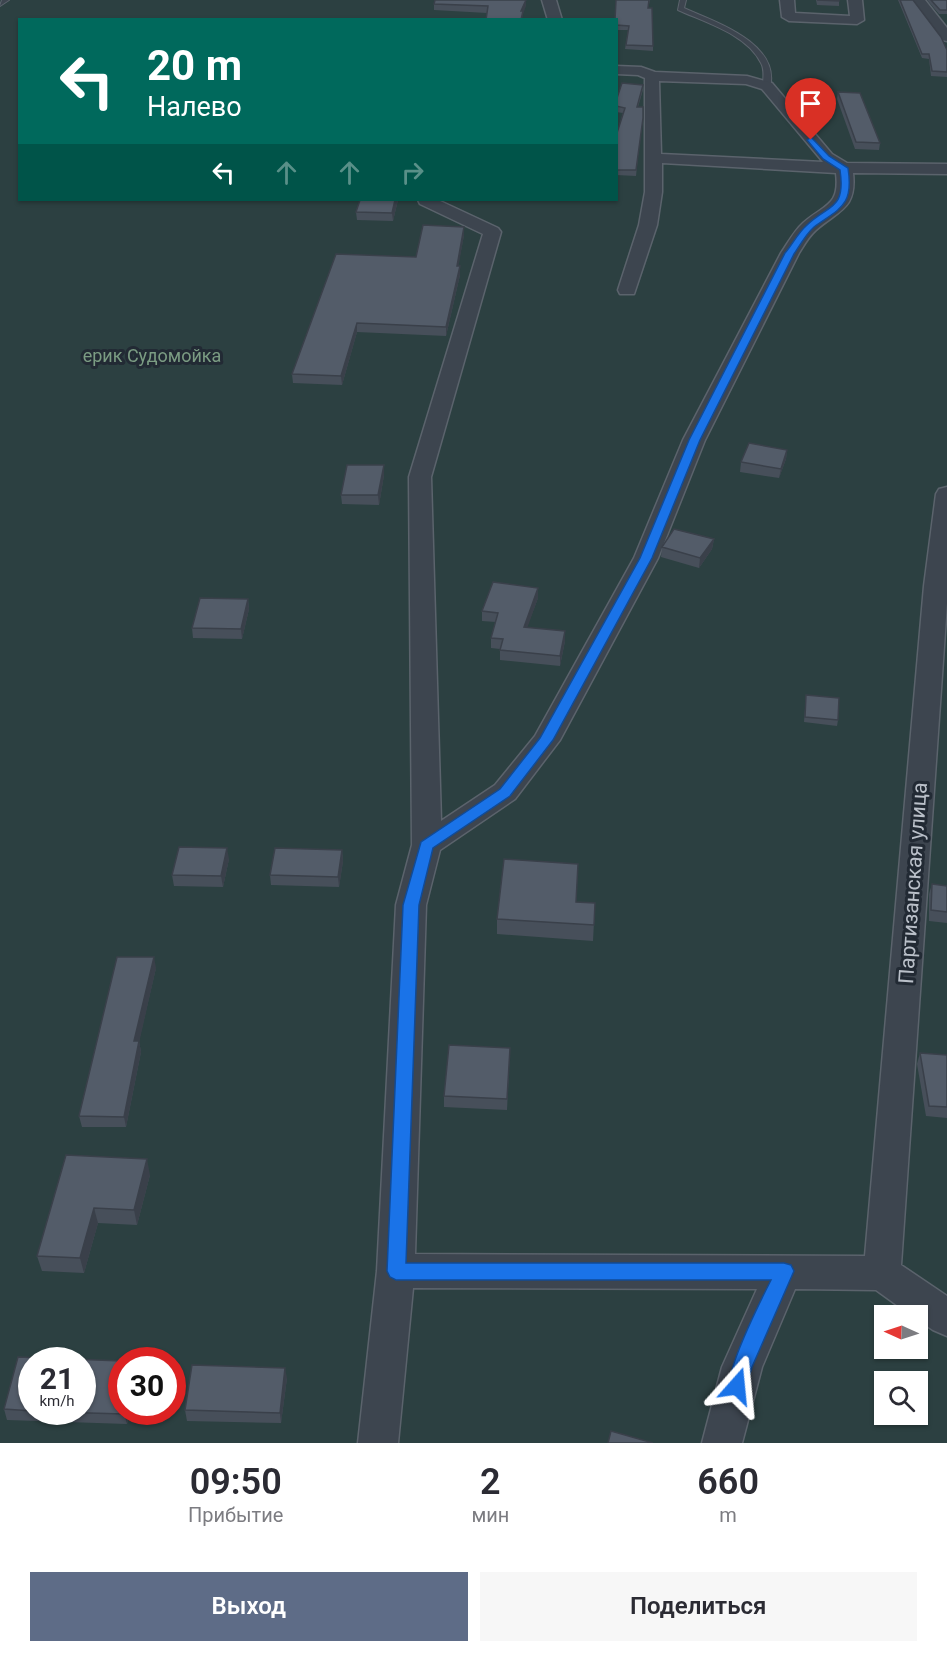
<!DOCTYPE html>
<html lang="ru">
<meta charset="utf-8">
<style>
:root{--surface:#fff;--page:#f7f7f7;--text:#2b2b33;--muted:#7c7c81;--accent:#5e6c87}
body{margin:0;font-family:Roboto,sans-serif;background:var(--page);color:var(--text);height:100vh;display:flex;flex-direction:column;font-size:22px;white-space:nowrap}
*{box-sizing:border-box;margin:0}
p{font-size:20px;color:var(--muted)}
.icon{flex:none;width:33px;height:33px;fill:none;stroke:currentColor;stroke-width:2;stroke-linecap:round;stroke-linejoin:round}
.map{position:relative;height:1443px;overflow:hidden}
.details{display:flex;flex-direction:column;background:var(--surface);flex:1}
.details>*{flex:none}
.top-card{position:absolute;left:18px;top:18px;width:600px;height:183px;border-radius:0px;box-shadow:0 2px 4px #0004;background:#00695c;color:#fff;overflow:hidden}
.needle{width:39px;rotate:273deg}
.controls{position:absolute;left:874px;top:1305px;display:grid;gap:12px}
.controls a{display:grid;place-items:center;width:54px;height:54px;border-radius:0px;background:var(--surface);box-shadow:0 2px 4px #0004;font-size:30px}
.speed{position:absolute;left:18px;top:1347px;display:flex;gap:12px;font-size:30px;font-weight:700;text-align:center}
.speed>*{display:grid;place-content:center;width:78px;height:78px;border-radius:50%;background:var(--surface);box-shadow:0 2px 4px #0004;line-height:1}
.speed small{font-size:15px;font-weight:400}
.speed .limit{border:9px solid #d22;background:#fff;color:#111}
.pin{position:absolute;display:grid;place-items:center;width:51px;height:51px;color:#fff;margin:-62px -26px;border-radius:50% 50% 50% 0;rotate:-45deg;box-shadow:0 0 6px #0007}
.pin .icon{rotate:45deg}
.me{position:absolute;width:66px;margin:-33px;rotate:18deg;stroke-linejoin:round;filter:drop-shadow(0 0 4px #0008)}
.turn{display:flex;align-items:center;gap:21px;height:126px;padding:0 30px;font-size:27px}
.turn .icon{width:78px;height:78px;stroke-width:2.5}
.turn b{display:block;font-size:42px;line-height:51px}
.lanes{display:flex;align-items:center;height:57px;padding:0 30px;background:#0003;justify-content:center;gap:30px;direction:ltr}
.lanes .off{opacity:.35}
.eta{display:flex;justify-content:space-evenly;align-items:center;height:102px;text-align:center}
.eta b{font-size:36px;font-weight:600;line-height:42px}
.button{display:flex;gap:12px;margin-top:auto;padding:12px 30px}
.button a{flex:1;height:69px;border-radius:0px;background:var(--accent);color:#fff;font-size:24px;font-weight:600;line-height:69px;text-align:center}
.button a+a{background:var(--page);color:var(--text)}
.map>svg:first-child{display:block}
</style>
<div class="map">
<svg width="947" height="1443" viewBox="0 0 947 1443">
<rect width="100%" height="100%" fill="#29333f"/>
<!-- green -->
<path fill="#2c4041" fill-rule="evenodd" d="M0 0H947V1443H0ZM20 20H616V200H20ZM885 1316H918V1348H885ZM32 1360H82V1412H32ZM122 1360H172V1412H122ZM885 1382H918V1414H885Z"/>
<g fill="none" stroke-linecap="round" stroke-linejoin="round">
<defs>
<path id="lane" d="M2 0H9L0 6Z
M680 0H686L684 8C715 22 781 43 770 88L763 86C763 78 765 70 761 63 747 34 704 22 678 10Z"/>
<path id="street" d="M542 0H556L562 20H548Z
M780 0H794L795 13 850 16 848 0H862L864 20 857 24 789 21 782 17Z
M911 0H925L947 28V41L942 40Z
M616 66 641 67 655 72 747 76 772 83 832 154 847 163 947 164V174L853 173C857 209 839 210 816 230 809 236 804 245 799 253L705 440 658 558 560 740 515 799 440 850 426 905 415 1254 865 1256 924 586 936 494 939 489 947 487V603L901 1265 947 1296V1336L933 1330 918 1320V1316H912L876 1290 795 1289 762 1367 742 1443H702L722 1367 757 1289 413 1288 398 1443H358L377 1271 396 905 412 845 409 477 483 234 420 204 418 200H438L498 228 501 232 431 477 441 821 495 785 535 736 634 558 683 440 781 253C788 243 794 231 803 223 825 204 840 206 836 173L662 163V192L657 225 634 294H620L618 290 639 225 645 192V78L638 75 616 74ZM659 81 746 84 762 89 823 162 661 154Z"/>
</defs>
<!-- lane casing -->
<use href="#lane" stroke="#5b636c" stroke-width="2"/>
<!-- street casing -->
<use href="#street" stroke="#5b636c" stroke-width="3"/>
<!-- lane -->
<use href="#lane" fill="#3d454f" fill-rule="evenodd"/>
<!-- street -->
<use href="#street" fill="#3d454f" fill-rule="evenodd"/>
</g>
<!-- wall -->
<path fill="#474f5a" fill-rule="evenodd" d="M526 0V6L487 13 434 10V4Z
M616 0H650L648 8 653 46V51L625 49 628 30H616Z
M816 0H839V6L817 5Z
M898 0H913L947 50V77L931 76 929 59 922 58Z
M927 0H947V14H939Z
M643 85V90L638 107H643L636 176 616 175V136L623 113 616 112V101Z
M838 92 880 143 879 150 855 149 837 99Z
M398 200 393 221 357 220 356 212Z
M464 235 458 266 460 275 446 336 357 332 342 385 293 383 292 374 416 257Z
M787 450 786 459 779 478 740 472 741 462Z
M384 475 379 505 342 504 341 495Z
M714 539 712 549 699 568 661 557 662 547Z
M538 598 527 627 565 641 560 666 500 660V649L491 648V638L496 622 482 621V611Z
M248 599 249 609 242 639 193 638 192 628Z
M806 695 838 720 837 726 804 722Z
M342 850 343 861 339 887 271 885 270 875Z
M229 859 223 887 174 886 172 875Z
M932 884 947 886V923L929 921V894Z
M576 902 595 903 593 941 497 934V919Z
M156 968 139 1041 141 1052 126 1127H82L79 1116Z
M510 1048 507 1110 444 1107V1096Z
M920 1053 947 1055V1118L926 1116 917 1064Z
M66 1155 150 1175 137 1225 98 1223 84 1273 42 1271 37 1256Z
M18 1357 122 1361V1412H130L127 1424 7 1420 4 1409ZM32 1360H82V1412H32Z
M287 1378 281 1423 187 1421 185 1410Z"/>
<!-- shaded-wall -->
<path fill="#3a404a" d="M526 0V6L523 14 522 20H521V11Z
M395 200H398L393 221 392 213Z
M464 227V235L457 275V266Z
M460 266V275L446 336V327Z
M357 323V332L342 385 341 376Z
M787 450 786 459 779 478 781 469Z
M384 465V475L379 505 378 495Z
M714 539 712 549 699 568 700 558Z
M538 588V598L524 637V627Z
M248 599 249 609 242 639 241 629Z
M565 631V641L560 666V656Z
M227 848 229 859 223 887 221 876Z
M342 850 343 861 339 887 338 877Z
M154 957 156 968 137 1052 134 1041Z
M139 1041 141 1052 126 1127 124 1117Z
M147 1159 150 1175 137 1225 134 1210Z
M94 1208 98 1223 84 1273 80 1258Z
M285 1368 287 1378 281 1423 280 1413Z
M125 1412H130L127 1424 124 1414Z"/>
<!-- building -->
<path fill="#535c69" stroke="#3a404a" stroke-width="1.5" d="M435 0H526L521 11H523L521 20H486L488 6 434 4Z
M616 0H649L648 8H652L653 46 626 45 629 26 616 25V20H615Z
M817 0H839V1Z
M900 0H913L941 37 947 50V72L932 71 929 54H922Z
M931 0H947V10H940Z
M622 83 643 85 637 107H643V118L636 170H616V136L625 108 616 106V101Z
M838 92 860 93 880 143 856 142Z
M360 200H395L392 213 356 212Z
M423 225 464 227 457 266H460L446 327 357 323 341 376 292 374 336 254 416 257Z
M749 443 787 450 781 469 741 462Z
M347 465H384L378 495H341Z
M674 529 714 539 700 558 662 547Z
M493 582 538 588 524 627 565 631 560 656 500 650 503 639 491 638 498 613 482 611Z
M200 598 248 599 241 629 192 628Z
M806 695 839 698 838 720 805 717Z
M179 847 227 848 221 876 172 875Z
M275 848 342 850 338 877 270 875Z
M504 859 578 864 576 902 595 903 594 925 497 919Z
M932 884 947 886V912L931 910Z
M117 957H154L134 1041H139L124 1117 79 1116Z
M449 1045 510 1048 507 1099 444 1096Z
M920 1053 947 1055V1107L929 1106Z
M66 1155 147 1159 134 1210 94 1208 80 1258 37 1256Z
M18 1357 122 1361V1412H125L124 1414 55 1412H82V1360H32V1411L4 1409Z
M192 1365 285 1368 280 1413 185 1410Z
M611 1431 653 1443H608Z"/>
<!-- route -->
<path fill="#1a73e8" stroke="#114b97" stroke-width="1.5" d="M811 137 829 156 848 168C854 206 840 208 814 227 806 234 800 245 794 254L700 440 652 558 553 740 510 796 433 848 419 905 406 1263H784L791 1265 794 1271 752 1367 744 1393 737 1396 730 1393C722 1376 761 1300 771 1280H396L390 1277 387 1271 403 905 421 842 500 789 540 738 640 558 689 440 785 253C792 245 798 233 806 226 828 204 846 211 840 170L823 159 807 140Z"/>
<g text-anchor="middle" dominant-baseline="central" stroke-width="6" stroke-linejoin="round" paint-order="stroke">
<!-- far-park labels -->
<g font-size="18" fill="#7b9c83" stroke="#222a34">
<text x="152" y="355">ерик Судомойка</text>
</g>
<!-- street labels -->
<g font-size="21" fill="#bac0c9" stroke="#222a34">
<text transform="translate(913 883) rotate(-86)">Партизанская улица</text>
</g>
</g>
</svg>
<div class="controls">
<a><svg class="needle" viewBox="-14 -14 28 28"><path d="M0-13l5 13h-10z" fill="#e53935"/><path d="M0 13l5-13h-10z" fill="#7c7c81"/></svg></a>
<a><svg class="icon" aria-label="search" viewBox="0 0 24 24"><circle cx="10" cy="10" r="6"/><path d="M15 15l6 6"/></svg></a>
</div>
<div class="speed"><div>21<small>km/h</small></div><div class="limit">30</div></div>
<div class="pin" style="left:811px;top:140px;background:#d93025"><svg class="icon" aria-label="arrive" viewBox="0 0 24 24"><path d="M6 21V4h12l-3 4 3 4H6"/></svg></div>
<svg class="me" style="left:737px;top:1386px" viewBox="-20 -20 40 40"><path d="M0-17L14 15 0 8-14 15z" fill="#1a73e8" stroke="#fff" stroke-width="4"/></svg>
<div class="top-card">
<div class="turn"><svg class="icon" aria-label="left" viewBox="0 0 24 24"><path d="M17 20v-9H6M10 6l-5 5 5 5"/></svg><div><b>20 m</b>Налево</div></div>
<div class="lanes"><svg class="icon" aria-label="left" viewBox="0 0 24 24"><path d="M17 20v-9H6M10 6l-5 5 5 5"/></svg><svg class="icon off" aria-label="ahead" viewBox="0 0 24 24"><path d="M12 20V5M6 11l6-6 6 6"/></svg><svg class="icon off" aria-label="ahead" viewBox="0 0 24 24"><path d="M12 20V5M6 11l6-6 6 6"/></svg><svg class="icon off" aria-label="right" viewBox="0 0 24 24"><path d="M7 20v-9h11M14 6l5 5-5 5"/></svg></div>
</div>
</div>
<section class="details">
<div class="eta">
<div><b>09:50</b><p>Прибытие</p></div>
<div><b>2</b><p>мин</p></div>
<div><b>660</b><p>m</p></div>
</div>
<div class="button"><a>Выход</a><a>Поделиться</a></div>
</section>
